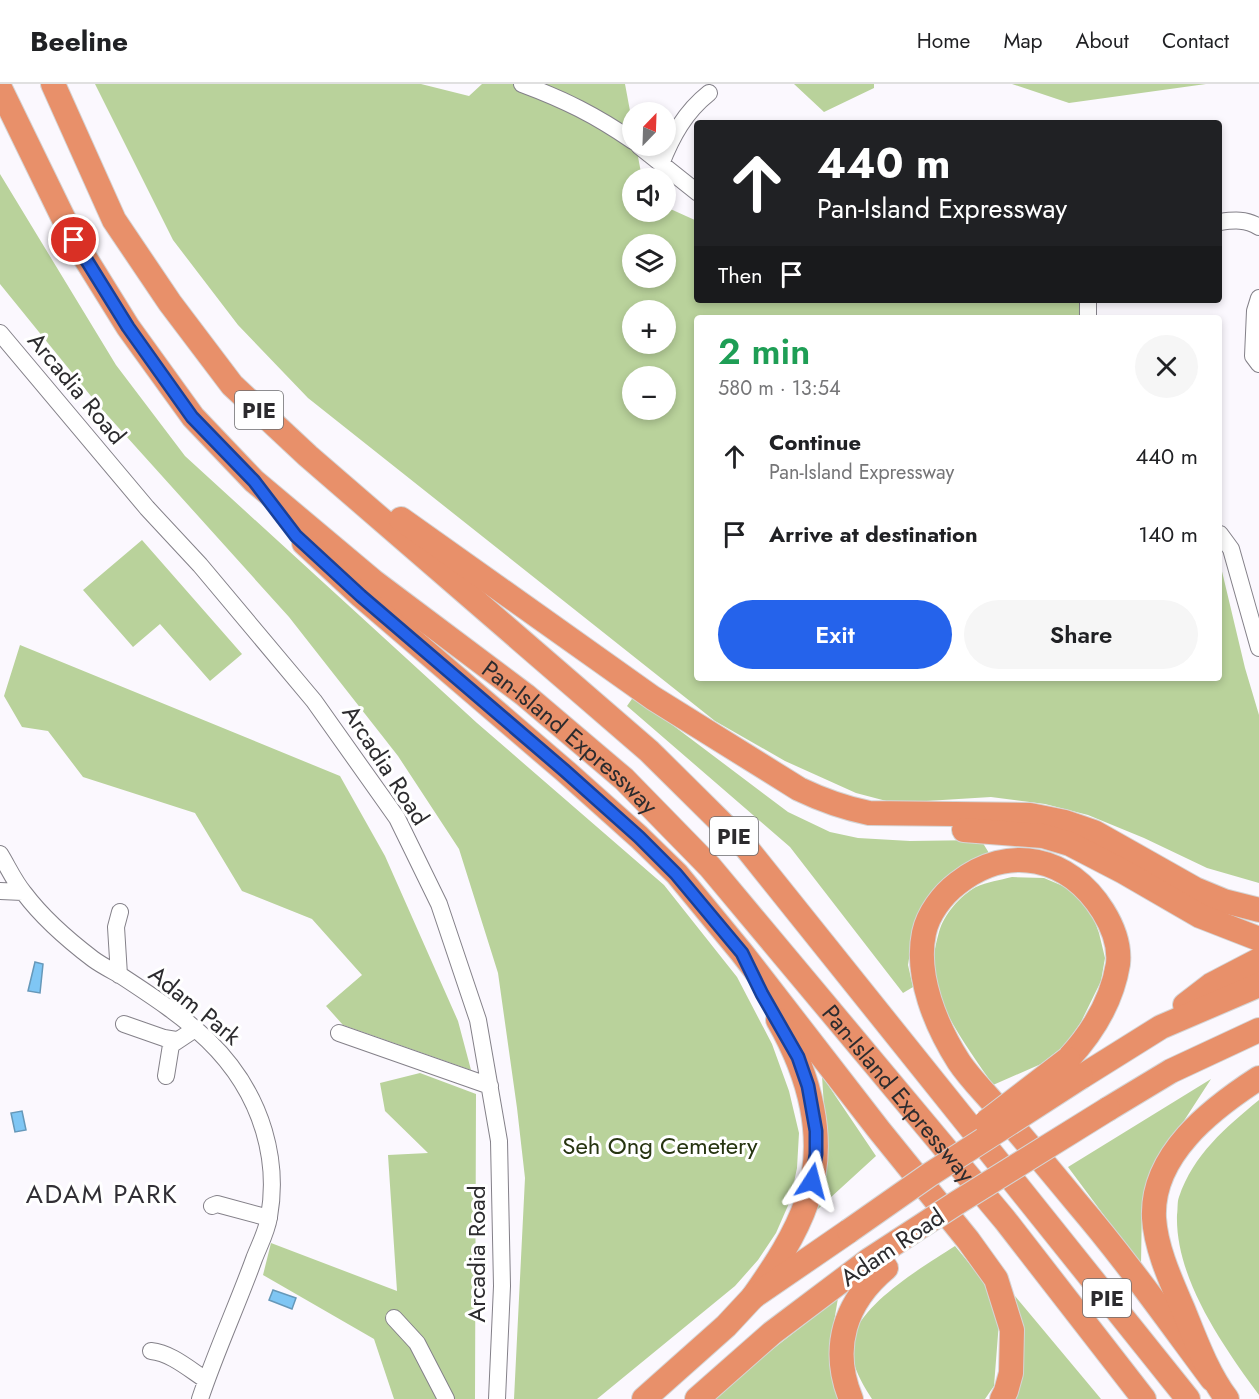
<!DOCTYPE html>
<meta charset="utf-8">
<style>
:root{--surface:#fff;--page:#f6f6f6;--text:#202124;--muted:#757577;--line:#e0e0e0;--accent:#2563eb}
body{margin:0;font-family:Jost,sans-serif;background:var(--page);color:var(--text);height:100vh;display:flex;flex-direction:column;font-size:22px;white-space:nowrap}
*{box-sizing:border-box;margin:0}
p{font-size:20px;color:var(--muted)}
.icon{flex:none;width:33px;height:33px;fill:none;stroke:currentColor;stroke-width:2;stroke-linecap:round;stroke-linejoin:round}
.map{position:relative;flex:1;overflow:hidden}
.drawer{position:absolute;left:694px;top:231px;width:528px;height:366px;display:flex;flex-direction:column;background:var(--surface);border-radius:6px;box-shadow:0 3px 9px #0003}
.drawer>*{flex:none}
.guide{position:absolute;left:694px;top:36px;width:528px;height:183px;border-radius:6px;box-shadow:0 3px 9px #0003;background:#202124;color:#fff;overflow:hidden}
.needle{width:39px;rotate:23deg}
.fabs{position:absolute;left:622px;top:18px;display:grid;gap:12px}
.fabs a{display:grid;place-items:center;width:54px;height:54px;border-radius:50%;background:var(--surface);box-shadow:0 3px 9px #0003;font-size:30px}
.pin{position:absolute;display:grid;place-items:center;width:51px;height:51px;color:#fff;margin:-26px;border:3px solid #fff;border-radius:50%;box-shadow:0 2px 6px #0007}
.me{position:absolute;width:66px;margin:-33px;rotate:9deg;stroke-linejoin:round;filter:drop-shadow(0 0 4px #0008)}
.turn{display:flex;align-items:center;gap:21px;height:126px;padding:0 24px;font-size:27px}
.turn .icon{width:78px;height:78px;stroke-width:2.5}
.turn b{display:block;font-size:42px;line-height:51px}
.then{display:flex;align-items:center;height:57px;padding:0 24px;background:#0003;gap:12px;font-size:22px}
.round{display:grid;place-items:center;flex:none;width:63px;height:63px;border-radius:32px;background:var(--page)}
.head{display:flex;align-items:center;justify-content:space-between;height:102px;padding:0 24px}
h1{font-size:36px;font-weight:600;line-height:45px;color:#1e9e55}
.action{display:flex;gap:12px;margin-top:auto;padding:12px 24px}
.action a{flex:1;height:69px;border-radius:36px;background:var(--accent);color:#fff;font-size:24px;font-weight:600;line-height:69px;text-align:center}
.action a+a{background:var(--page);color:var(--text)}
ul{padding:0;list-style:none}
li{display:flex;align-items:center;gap:18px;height:78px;padding:0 24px}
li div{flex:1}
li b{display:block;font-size:22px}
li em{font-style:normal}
header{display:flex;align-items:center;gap:36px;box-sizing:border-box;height:84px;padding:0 30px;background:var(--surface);border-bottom:2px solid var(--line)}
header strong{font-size:28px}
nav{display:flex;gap:33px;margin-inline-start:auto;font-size:21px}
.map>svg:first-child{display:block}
</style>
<header>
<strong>Beeline</strong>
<nav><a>Home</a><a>Map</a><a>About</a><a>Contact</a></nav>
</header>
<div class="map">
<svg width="1259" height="1315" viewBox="0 0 1259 1315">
<rect width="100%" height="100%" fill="#fbf8fe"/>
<!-- green -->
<path fill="#b9d29b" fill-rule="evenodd" d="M95 0H421L469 12 482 0H625L633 43V62H636L642 94H633V128H666V123L697 137 698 216H1080V234H698V594H1220V479L1245 584 1259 631V799L1207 784 1144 754 1088 731 1045 720 991 713 894 719 856 709 785 677 715 637 308 314 238 241 173 156ZM633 160H666V194H633ZM633 226H666V260H633ZM633 292H666V326H633Z
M794 0H874V4L824 28Z
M1012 0H1206L1069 19Z
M0 90 116 281 185 372 477 639 664 801 737 893 772 960 789 1007 799 1049 797 1084 790 1117 776 1149 758 1176 735 1202 597 1315H514L525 1094 517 1024 498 889 459 765 398 672 289 533 99 322 0 200Z
M142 456 242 570 210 597 160 540 133 563 83 506Z
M20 561 340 692 385 772 458 937 471 986 343 941 326 922 362 891 312 835 242 807 195 729 83 693 48 647 22 643 4 612Z
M634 612 788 728 830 748 858 754 910 757 981 756 989 769 914 843 908 881 913 903 903 909 790 763 627 622Z
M1012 793 1044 794 1077 808 1092 830 1099 849 1105 874 1101 897 1081 938 1065 961 1041 980 993 1001C973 971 934 921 933 884 933 872 936 859 939 848 944 830 960 812 976 803 987 798 1000 796 1012 793Z
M420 989 476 1010 475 1315H394L374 1255 263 1191 271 1159 397 1207 388 1071 428 1069 385 1027 380 999Z
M822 992 876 1072 818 1125 826 1054Z
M1211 995 1167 1063 1142 1119 1141 1181 1068 1083Z
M1259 1016V1311C1223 1262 1175 1194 1177 1131 1178 1125 1177 1118 1179 1113 1193 1071 1226 1043 1259 1016Z
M955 1162 986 1200 999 1238 994 1302 985 1315H872C861 1298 845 1271 854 1250 868 1215 924 1182 955 1162Z
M1015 1212 1101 1315H1012L1023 1251Z
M838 1214 831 1256 840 1315H709Z"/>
<!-- water -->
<path fill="#7fc6f4" stroke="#6698b9" stroke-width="1.5" d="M35 878 43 880 40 909 28 907Z
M22 1027 26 1046 15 1048 11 1029Z
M273 1206 296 1214 292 1225 269 1216Z"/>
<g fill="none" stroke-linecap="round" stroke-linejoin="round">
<defs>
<path id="minor" d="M522 0C565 16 595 31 633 57
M639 62 698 109
M661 80C672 52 685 28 709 9
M1220 138C1234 136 1246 135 1259 143
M1259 214 1255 227 1253 272 1259 280
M1088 234V216
M0 249 147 424 200 481 314 617 397 734 439 820 478 936 499 1057 502 1202 497 1315
M1220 450 1231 465 1259 564
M0 770C8 783 14 797 24 809 42 833 68 856 93 875 101 881 111 886 120 891 184 933 241 970 264 1047 272 1074 274 1105 269 1133 267 1147 259 1162 254 1175 237 1222 216 1267 200 1315
M0 807 23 808
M119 891 116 843 120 828
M124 940 164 954 176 956
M339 949 490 1002
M166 992 171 961 195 945
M212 1122 217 1120 269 1134
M394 1234 417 1259 446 1315
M151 1267C171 1269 189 1285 206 1296"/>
<g id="highway">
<path d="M53 0 114 136 170 219 232 301 308 372 649 667 745 762 1188 1315"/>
<path id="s1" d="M0 4 74 156 128 243 193 333 254 397 373 497 525 611 624 695 710 783 1005 1136 1144 1315"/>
<path d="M401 435 653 614 799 705C822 716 844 724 869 729L1030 731 1065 738 1094 748 1195 805 1224 817 1259 826"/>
<path d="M304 459 361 512 564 686 639 753 677 790 742 869 879 1046 968 1156 996 1195 1012 1246 1011 1289 1006 1307 1002 1315"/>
<path d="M964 746 1043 752 1070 760 1124 788 1200 832 1259 855"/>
<path d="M1185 921 1211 901 1259 876"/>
<path d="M1068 975C1093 948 1112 917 1118 880 1120 861 1113 843 1103 827 1069 773 1009 759 958 799 942 811 928 830 924 849 915 892 936 942 959 978 969 993 983 1007 995 1021 1023 1054 1050 1086 1077 1119 1125 1175 1168 1236 1212 1295"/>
<path d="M1081 993 1161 943 1259 901"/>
<path d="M1108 1025 1171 987 1259 946"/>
<path d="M753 1213C774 1183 795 1152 807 1117 828 1055 809 990 778 936"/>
<path d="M644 1315 726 1242 753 1213 849 1147"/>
<path d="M697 1315 772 1249 869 1176"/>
<path d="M851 1315C830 1264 845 1218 886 1184"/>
<path d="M1227 1315C1207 1288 1196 1257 1183 1225 1171 1197 1156 1165 1154 1134 1151 1071 1211 1025 1259 994"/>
</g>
</defs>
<!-- minor casing -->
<use href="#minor" stroke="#848189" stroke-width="18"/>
<!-- highway casing -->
<use href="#highway" stroke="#d5d5d5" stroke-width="26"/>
<!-- minor -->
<use href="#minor" stroke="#fff" stroke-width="16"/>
<!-- highway -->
<use href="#highway" stroke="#e8906a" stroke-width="24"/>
<defs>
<path id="highway-bridge" d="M986 1038 1068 975
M849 1147 929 1091 1081 993
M869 1176 955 1120 1108 1025"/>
</defs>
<!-- highway-bridge casing -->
<use href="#highway-bridge" stroke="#d5d5d5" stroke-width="26" stroke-linecap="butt"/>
<!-- highway-bridge -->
<use href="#highway-bridge" stroke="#e8906a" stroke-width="24"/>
</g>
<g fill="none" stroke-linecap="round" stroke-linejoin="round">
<defs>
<path id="route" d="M74 156 128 243 192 333 254 397 296 452 361 512 564 686 639 753 676 790 742 869 762 910 798 973 808 1002 816 1047V1070L812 1097"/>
</defs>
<!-- route casing -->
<use href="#route" stroke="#184099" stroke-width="15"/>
<!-- route -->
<use href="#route" stroke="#2563eb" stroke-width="10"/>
</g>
<g text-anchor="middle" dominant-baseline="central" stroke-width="6" stroke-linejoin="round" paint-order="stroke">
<!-- shield labels -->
<g fill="#fff" stroke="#6b6b6d" stroke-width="1.5">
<rect x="235" y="307" width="48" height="38" rx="4.5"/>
<rect x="710" y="733" width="48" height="38" rx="4.5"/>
<rect x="1083" y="1195" width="48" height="38" rx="4.5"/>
</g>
<g font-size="22" font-weight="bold" fill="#2c2b2e">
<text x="259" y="326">PIE</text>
<text x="734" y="752">PIE</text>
<text x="1107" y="1214">PIE</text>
</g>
<!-- street labels -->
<g font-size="24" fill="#2c2b2e" stroke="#fff">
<text transform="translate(77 304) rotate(50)">Arcadia Road</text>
<text stroke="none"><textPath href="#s1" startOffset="878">Pan-Island Expressway</textPath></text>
<text transform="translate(386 681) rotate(57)">Arcadia Road</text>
<text transform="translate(195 921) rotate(39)">Adam Park</text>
<text stroke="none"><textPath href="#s1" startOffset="1364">Pan-Island Expressway</textPath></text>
<text transform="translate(892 1163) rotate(-34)">Adam Road</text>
<text transform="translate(476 1170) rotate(-90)">Arcadia Road</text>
</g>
<!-- park labels -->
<g font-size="24" fill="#263410" stroke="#fff">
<text x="660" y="1061">Seh Ong Cemetery</text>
</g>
<!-- neighbourhood labels -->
<g font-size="26" letter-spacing="1.5" fill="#312f35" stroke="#fff">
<text x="102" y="1110">ADAM PARK</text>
</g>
</g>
</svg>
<div class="fabs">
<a><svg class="needle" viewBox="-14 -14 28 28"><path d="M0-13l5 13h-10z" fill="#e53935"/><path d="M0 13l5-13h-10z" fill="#757577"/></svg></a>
<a><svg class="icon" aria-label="sound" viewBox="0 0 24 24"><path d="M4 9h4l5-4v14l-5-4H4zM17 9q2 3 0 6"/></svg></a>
<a><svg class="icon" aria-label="layers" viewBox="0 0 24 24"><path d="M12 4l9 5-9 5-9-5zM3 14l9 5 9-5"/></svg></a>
<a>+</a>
<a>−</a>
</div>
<div class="pin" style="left:74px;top:156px;background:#d93025"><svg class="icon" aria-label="arrive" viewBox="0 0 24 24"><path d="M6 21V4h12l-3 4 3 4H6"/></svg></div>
<svg class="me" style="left:812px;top:1097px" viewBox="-20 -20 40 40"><path d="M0-17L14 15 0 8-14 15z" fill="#2563eb" stroke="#fff" stroke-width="4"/></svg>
<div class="guide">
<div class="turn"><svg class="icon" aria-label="ahead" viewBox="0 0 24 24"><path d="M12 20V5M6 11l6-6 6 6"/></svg><div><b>440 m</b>Pan-Island Expressway</div></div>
<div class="then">Then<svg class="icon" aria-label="arrive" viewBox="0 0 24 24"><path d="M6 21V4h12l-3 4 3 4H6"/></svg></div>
</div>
<section class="drawer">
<div class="head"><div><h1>2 min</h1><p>580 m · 13:54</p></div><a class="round"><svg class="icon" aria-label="close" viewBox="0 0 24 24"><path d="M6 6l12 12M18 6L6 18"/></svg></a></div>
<ul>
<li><svg class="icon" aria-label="ahead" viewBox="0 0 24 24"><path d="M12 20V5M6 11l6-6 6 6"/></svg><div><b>Continue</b><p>Pan-Island Expressway</p></div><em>440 m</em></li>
<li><svg class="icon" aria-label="arrive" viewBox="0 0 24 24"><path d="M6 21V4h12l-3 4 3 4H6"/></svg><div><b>Arrive at destination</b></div><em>140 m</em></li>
</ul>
<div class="action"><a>Exit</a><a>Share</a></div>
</section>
</div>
